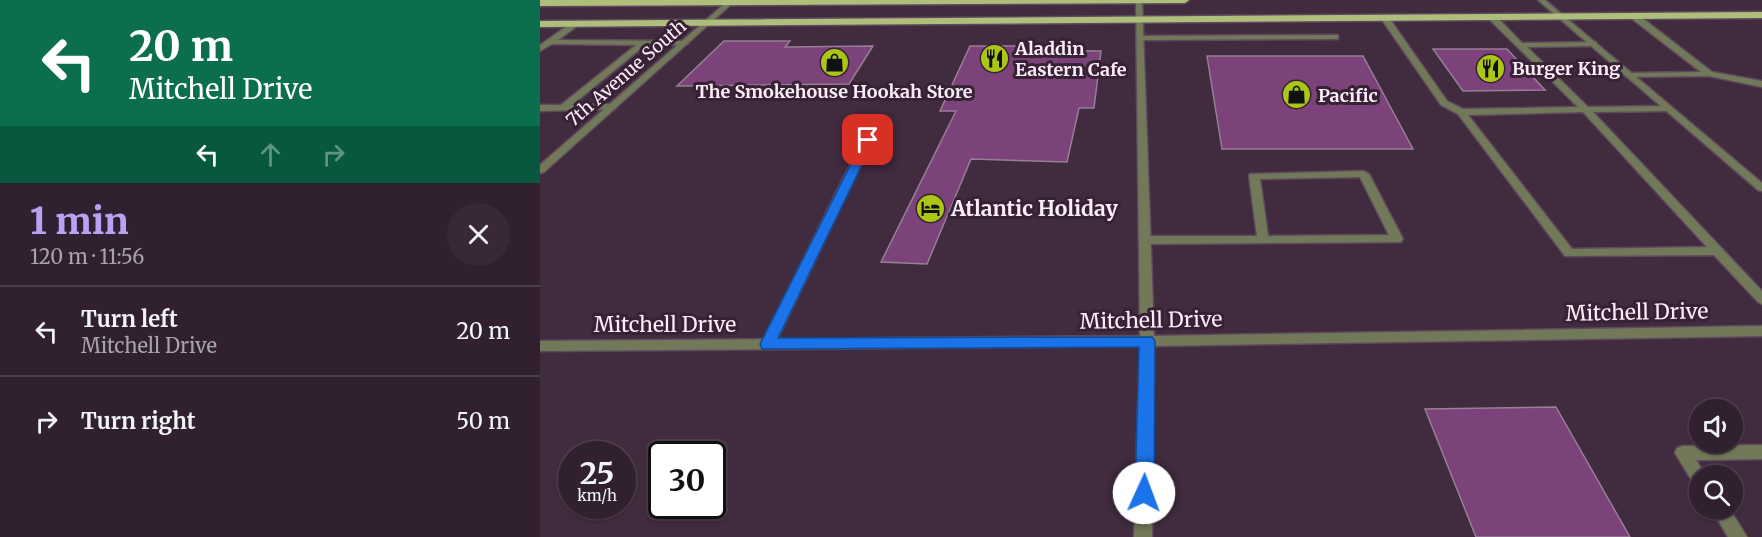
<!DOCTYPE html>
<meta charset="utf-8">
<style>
:root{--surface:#31202f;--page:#392837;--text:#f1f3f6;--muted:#a8a3aa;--line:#4c3e4b;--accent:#bca0f2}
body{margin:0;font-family:Merriweather,serif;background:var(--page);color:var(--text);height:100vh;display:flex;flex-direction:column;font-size:22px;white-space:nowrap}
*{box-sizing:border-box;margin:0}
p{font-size:20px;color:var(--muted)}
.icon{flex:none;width:33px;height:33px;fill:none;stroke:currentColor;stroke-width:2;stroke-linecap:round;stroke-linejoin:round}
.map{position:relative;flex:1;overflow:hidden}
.panel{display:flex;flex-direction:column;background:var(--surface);width:540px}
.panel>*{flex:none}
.guide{background:#0b6e4f;color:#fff;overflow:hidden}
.tools{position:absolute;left:1149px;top:399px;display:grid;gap:12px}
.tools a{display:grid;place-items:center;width:54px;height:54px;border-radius:50%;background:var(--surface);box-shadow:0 2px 4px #0004,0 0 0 2px var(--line);font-size:30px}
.speed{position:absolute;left:18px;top:441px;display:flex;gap:12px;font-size:30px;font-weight:700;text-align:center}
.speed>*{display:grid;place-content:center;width:78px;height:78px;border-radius:50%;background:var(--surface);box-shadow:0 2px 4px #0004,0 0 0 2px var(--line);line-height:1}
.speed small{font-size:15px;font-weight:400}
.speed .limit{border:3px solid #111;border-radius:9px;background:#fff;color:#111}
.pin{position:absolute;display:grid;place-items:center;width:51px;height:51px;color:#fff;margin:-26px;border-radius:12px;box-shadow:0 3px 9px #0006}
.me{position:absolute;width:66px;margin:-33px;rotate:2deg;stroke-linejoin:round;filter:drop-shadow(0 0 4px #0008)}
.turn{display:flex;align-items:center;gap:21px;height:126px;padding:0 30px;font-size:27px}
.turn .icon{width:78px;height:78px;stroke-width:2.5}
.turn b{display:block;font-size:42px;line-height:51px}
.lanes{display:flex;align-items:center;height:57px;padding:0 30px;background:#0003;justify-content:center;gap:30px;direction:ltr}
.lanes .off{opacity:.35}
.round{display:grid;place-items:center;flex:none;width:63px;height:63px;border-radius:32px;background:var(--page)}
.head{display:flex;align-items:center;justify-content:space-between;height:102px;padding:0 30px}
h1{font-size:36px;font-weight:800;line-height:45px;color:var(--accent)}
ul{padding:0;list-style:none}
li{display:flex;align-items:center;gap:18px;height:90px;padding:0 30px;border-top:2px solid var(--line)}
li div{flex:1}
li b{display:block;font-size:22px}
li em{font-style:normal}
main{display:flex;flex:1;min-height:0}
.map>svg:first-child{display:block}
</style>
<main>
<section class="panel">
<div class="guide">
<div class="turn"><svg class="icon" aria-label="left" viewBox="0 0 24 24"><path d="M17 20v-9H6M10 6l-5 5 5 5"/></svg><div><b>20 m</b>Mitchell Drive</div></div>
<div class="lanes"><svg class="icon" aria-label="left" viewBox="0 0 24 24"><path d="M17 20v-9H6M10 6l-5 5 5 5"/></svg><svg class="icon off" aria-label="ahead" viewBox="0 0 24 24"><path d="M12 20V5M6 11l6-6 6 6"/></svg><svg class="icon off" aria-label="right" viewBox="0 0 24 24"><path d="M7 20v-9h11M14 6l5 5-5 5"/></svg></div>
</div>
<div class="head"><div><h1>1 min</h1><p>120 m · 11:56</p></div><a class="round"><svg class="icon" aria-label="close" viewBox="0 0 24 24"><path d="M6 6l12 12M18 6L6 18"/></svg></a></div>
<ul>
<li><svg class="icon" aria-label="left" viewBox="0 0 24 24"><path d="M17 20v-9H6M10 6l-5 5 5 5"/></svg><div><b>Turn left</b><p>Mitchell Drive</p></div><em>20 m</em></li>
<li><svg class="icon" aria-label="right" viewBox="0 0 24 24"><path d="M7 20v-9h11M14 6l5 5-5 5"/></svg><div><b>Turn right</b></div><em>50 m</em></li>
</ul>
</section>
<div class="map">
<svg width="1222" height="537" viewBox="0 0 1222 537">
<rect width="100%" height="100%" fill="#412b3f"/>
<!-- building -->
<path fill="#7b4379" stroke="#987e96" stroke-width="1.5" d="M184 41H250L245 47 333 46 309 84 137 86Z
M430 46H484L483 50 561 51 554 108H539L527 162 431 159 387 264 341 262 416 111H400Z
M893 49H967L1005 90 923 91Z
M667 56H823L873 149H682Z
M1016 407 1090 537H936L885 409Z"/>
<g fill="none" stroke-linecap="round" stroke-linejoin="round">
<defs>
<path id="service" d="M1091 14H1097L1172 72 1222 81V87L1169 76 1086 77V73H1089L1161 72 1091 18Z
M841 15H847L907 101 923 109 1038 107 949 19V15H955L982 43 1056 42 1057 44 1053 46 987 47 1048 107 1131 106V110L1128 111 1053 112 1222 291V304L1218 302 1174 255 1025 256 918 114 901 105 840 17ZM1043 112 1167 247 1032 249 928 115Z
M33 22 40 24 18 40 145 41 149 43 145 45H105L32 105 72 104 75 105V109L0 111V105H21L96 45 12 44 0 51V45Z
M795 35H798V39L601 40 597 38 601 36Z
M338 116 343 119 235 344 233 348 228 349 223 348 221 344 333 119Z
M824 171 829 174 863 239 861 242 605 244 599 240 605 236H717L709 176 710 174ZM820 177 849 235 728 236 720 179Z
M1222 445V459L1156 460 1166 476H1160V486L1154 484 1135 453 1137 448 1143 446Z
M1171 508H1189L1207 537H1188Z"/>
<path id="minor" d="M189 0H196L4 172 0 173V165Z
M596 0H602L614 336 1222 326V336L614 346 612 537H594L600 346 0 351V341L600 336Z
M998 0H1005L1222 183V191L1218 190Z"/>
<path id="primary" d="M0 0H649L645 3 0 6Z
M1222 12V18L0 27V21Z"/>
</defs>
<!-- service casing -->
<use href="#service" stroke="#5f4a5d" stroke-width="3"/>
<!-- minor casing -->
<use href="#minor" stroke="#5f4a5d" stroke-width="3"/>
<!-- primary casing -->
<use href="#primary" stroke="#5f4a5d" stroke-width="3"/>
<!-- service -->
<use href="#service" fill="#717959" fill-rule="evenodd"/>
<!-- minor -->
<use href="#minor" fill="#717959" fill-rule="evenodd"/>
<!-- primary -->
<use href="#primary" fill="#afbf7b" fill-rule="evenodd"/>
</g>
<!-- route -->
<path fill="#1a73e8" stroke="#114b97" stroke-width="1.5" d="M324 138 334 140 238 338 612 337 615 341 614 493 611 499 604 501 598 499 595 493 599 347 222 349 220 344Z"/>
<!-- icons -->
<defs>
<symbol id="restaurant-disc" viewBox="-11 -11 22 22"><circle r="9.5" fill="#abc615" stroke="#362135"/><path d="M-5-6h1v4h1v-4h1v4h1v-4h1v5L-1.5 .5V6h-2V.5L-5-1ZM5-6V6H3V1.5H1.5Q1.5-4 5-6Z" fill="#111"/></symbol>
<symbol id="shop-disc" viewBox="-11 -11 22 22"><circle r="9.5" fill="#abc615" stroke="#362135"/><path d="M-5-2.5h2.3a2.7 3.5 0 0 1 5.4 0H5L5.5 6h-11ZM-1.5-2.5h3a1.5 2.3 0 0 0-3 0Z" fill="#111"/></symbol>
<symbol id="hotel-disc" viewBox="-11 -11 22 22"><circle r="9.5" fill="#abc615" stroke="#362135"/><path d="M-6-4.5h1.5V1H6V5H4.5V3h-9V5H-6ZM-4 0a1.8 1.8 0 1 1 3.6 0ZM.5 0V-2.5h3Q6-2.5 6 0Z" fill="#111"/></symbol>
</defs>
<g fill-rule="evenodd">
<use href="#restaurant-disc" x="438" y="42" width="33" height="33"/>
<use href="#shop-disc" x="278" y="46" width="33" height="33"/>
<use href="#restaurant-disc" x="934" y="52" width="33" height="33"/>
<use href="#shop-disc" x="740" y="78" width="33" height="33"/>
<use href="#hotel-disc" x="374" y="192" width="33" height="33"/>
</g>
<g text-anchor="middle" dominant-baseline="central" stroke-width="6" stroke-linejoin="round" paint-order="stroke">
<!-- far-poi labels -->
<g font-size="18" font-weight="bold" fill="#fbedfa" stroke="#362135" text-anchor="start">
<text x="475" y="48">Aladdin<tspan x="475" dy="21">Eastern Cafe</tspan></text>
<text x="972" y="68">Burger King</text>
<text x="294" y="91" text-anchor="middle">The Smokehouse Hookah Store</text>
<text x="778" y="95">Pacific</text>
</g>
<!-- far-street labels -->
<g font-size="18" fill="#fbedfa" stroke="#362135">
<text transform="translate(86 73) rotate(-41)">7th Avenue South</text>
</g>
<!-- poi labels -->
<g font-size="21" font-weight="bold" fill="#fbedfa" stroke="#362135" text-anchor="start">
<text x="411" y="208">Atlantic Holiday</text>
</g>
<!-- street labels -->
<g font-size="21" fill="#fbedfa" stroke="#362135">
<text transform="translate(1097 312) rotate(-1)">Mitchell Drive</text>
<text transform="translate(611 320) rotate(-1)">Mitchell Drive</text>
<text x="125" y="324">Mitchell Drive</text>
</g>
</g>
</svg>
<div class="tools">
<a><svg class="icon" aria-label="sound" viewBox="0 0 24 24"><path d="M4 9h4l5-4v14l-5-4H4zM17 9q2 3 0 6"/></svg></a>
<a><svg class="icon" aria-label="search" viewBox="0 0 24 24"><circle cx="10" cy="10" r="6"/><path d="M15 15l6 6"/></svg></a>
</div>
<div class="speed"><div>25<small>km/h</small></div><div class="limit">30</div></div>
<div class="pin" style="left:328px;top:140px;background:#d93025"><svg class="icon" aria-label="arrive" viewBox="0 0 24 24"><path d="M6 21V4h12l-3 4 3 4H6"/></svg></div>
<svg class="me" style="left:604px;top:493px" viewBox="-20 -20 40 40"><circle r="19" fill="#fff"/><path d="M0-13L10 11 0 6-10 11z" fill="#1a73e8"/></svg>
</div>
</main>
